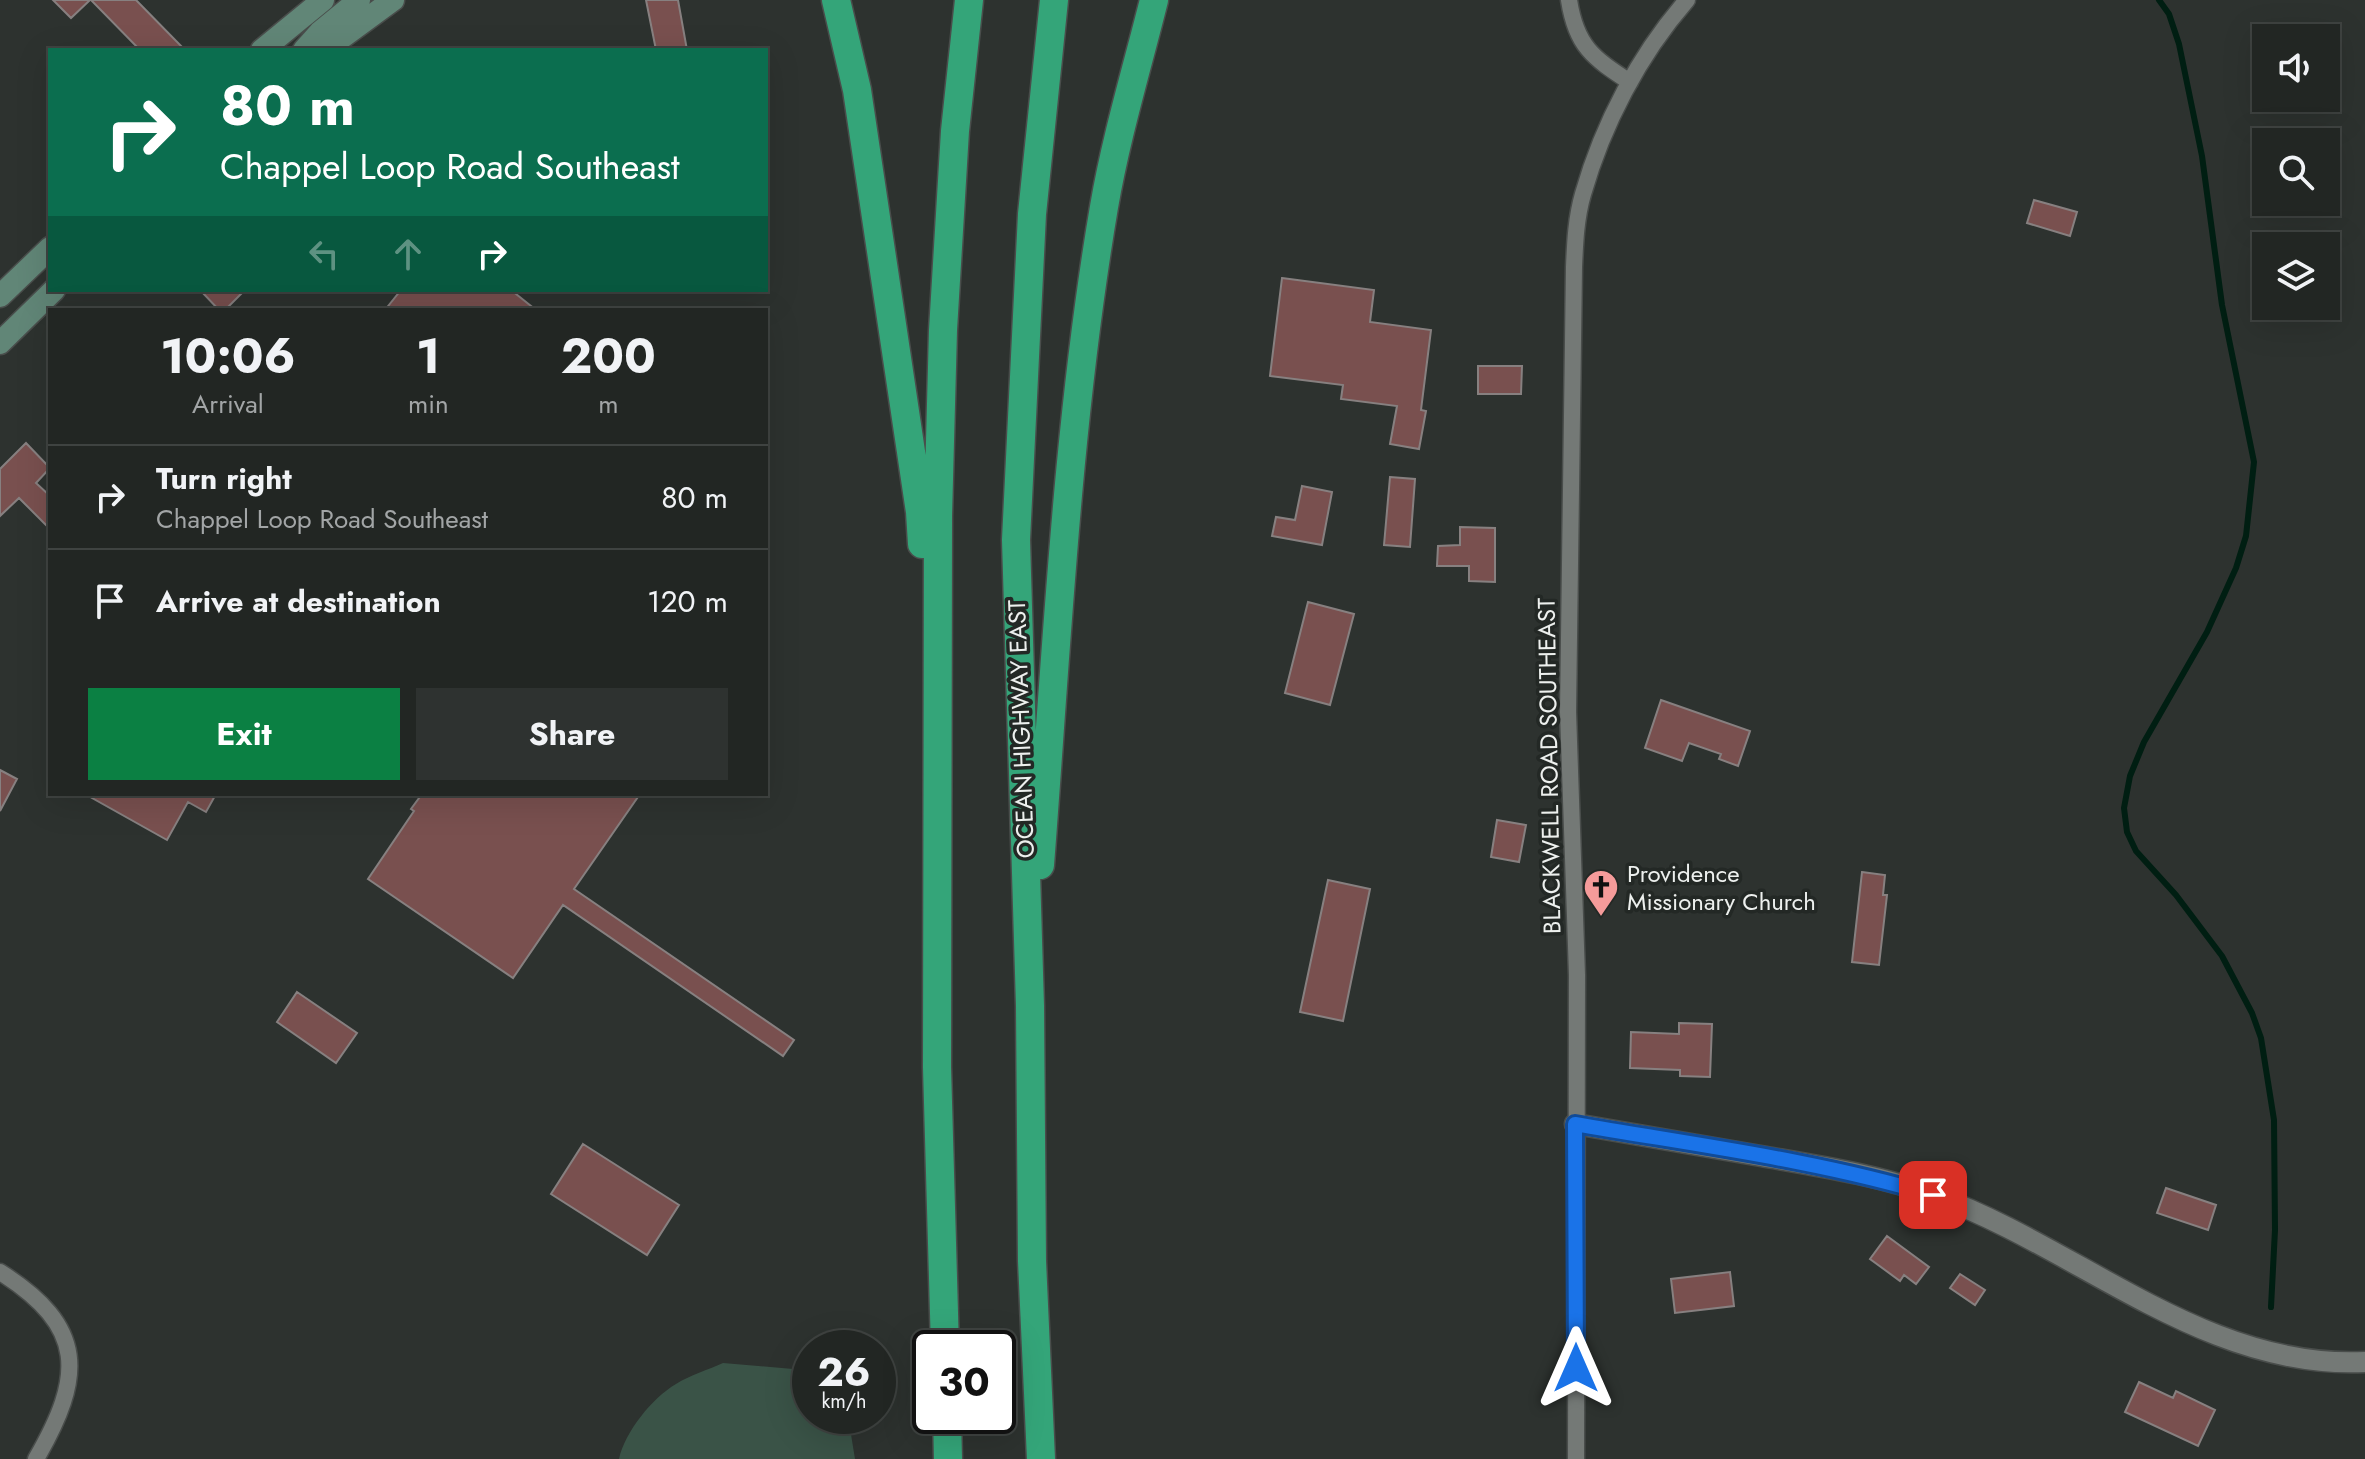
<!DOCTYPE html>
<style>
:root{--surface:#222623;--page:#2e3230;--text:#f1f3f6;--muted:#a2a5a6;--line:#3f4341;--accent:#0b8043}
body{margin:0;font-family:Jost,sans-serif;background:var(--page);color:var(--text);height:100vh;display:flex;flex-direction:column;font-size:30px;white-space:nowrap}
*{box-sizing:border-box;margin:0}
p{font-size:26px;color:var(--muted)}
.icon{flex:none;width:44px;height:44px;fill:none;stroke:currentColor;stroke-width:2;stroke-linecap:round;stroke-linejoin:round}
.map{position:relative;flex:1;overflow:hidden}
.panel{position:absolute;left:48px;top:308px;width:720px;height:488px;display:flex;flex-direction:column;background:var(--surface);border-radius:0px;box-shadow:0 8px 32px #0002,0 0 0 2px var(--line)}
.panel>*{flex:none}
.top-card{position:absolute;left:48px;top:48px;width:720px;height:244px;border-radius:0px;box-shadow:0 8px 32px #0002,0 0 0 2px var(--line);background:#0b6e4f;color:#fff;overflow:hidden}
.buttons{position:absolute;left:2252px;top:24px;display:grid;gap:16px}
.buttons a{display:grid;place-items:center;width:88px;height:88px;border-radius:0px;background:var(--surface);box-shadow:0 8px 32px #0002,0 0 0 2px var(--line);font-size:40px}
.speed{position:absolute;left:792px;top:1330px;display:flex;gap:16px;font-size:40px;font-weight:700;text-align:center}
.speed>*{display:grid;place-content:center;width:104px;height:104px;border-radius:50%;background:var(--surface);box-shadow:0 8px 32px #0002,0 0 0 2px var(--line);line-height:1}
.speed small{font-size:20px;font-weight:400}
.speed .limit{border:4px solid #111;border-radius:12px;background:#fff;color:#111}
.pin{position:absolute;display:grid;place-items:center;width:68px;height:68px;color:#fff;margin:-34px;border-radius:16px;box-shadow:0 4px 12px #0006}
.me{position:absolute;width:88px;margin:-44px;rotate:0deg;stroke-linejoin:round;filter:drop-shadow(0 0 6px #0008)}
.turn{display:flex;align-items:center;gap:28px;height:168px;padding:0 40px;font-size:36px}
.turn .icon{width:104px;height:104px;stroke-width:2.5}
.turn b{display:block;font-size:56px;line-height:68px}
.lanes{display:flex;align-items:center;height:76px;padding:0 40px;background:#0003;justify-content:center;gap:40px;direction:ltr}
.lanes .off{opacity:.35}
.eta{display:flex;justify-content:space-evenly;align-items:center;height:136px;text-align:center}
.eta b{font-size:48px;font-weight:700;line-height:56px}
.primary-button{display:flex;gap:16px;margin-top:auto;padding:16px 40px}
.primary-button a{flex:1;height:92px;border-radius:0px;background:var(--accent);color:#fff;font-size:32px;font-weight:700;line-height:92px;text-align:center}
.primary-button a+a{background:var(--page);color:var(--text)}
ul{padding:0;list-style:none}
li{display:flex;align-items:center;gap:24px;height:104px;padding:0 40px;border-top:2px solid var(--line)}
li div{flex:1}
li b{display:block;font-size:30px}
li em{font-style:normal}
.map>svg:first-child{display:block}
</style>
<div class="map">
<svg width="2365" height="1459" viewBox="0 0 2365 1459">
<rect width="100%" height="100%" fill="#2d322f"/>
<!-- green -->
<path fill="#3a5347" d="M723 1363 793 1369 810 1378V1416H848L855 1459H619C625 1432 652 1398 676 1384 690 1375 708 1370 723 1363Z"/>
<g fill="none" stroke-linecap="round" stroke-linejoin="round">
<!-- stream -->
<path stroke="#001e12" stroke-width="6" d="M2159 0 2169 14 2179 44 2202 156 2222 305 2254 462 2246 536 2236 568 2207 632 2144 742 2130 776 2124 808 2127 832 2136 851 2176 895 2222 956 2252 1013 2261 1038 2274 1120 2275 1230 2271 1307"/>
</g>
<!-- building -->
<path fill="#79504f" stroke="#878080" stroke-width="2" d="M53 0H90L71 18Z
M91 0H136L185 50H140Z
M646 0H678L687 50H656Z
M2034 200 2077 212 2070 236 2027 223Z
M1282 278 1374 290 1370 322 1431 330 1421 410 1426 411 1419 449 1390 444 1397 406 1341 399 1343 385 1270 376Z
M200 290H245L225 310H219Z
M401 290H511L536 310H385Z
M1478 366H1522L1521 394H1478Z
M26 443 50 468 36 483 50 496V529L19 498 0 516V469Z
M1390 477 1415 479 1410 547 1384 545Z
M1302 486 1332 492 1322 545 1272 536 1276 517 1295 520Z
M1460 527 1495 528V582L1469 581V566H1437L1438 546 1460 545Z
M1308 602 1354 614 1330 705 1285 693Z
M1661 700 1750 731 1738 766 1719 759 1721 754 1689 743 1682 761 1645 748Z
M0 770 17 779 0 811Z
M85 794H216L206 812 188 802 167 840Z
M422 794H640L574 889 794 1040 783 1056 563 905 513 978 368 879 414 811 411 809Z
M1497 820 1526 825 1519 862 1491 857Z
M1862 872 1885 875 1883 895H1887L1879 965 1852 962Z
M1328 880 1370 889 1343 1021 1300 1012Z
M297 992 357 1033 336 1063 277 1022Z
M1679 1023 1712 1024 1710 1077 1680 1076V1070L1630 1068 1631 1032 1679 1034Z
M583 1144 679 1205 647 1255 551 1194Z
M2166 1188 2216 1205 2208 1230 2157 1213Z
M1887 1236 1929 1267 1916 1284 1904 1275 1900 1281 1870 1259Z
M1730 1272 1734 1306 1675 1313 1671 1279Z
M1960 1274 1985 1290 1975 1305 1950 1288Z
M2139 1382 2173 1398 2176 1391 2215 1410 2198 1446 2125 1412Z"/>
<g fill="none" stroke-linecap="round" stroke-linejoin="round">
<defs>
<path id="minor" d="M1569 0C1576 46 1593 58 1630 82
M0 1272C87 1327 84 1376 36 1459
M1576 1459 1577 975 1568 712 1574 267C1575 243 1576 218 1583 194 1603 124 1639 55 1687 0"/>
<path id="tertiary" d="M1575 1124C1637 1135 1699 1145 1761 1156 1818 1166 1878 1175 1933 1195 2077 1246 2204 1370 2365 1362"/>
<path id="secondary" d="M262 50 323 0
M304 50 320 32 359 0
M325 50 393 0
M0 296 50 248
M0 343 54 290"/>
<path id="motorway" d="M836 0 857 90 920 512 922 544
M1040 865C1057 645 1067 424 1104 207 1116 137 1137 68 1154 0
M945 1348 937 1067 938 516 943 330 955 131 969 0
M947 1416 948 1459
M1041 1459 1032 1261 1030 1006 1016 540 1032 214 1054 0"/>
</defs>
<!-- minor casing -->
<use href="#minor" stroke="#494d4b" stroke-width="19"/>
<!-- tertiary casing -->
<use href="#tertiary" stroke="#494d4b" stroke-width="23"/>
<!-- secondary casing -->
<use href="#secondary" stroke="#494d4b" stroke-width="25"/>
<!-- motorway casing -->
<use href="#motorway" stroke="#494d4b" stroke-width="31"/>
<!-- minor -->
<use href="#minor" stroke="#747976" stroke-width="16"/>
<!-- tertiary -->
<use href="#tertiary" stroke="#747976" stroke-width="20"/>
<!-- secondary -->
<use href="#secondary" stroke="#618677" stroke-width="22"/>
<!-- motorway -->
<use href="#motorway" stroke="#34a579" stroke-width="28"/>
</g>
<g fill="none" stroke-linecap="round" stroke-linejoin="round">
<defs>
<path id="route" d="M1576 1368 1575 1124C1695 1145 1817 1160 1933 1195"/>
</defs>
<!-- route casing -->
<use href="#route" stroke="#114b97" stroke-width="20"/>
<!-- route -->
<use href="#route" stroke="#1a73e8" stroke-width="14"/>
</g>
<!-- icons -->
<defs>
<symbol id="church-pin" viewBox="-11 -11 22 30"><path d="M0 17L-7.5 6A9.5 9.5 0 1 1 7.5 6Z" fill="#f59b9a" stroke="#232825"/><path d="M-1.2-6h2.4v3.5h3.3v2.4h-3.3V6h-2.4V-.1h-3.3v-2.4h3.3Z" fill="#111"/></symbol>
</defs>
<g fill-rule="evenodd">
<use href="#church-pin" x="1581" y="867" width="40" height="54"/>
</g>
<g text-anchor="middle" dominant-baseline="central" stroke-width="7" stroke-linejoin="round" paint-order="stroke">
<!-- street labels -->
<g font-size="24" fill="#edf0ee" stroke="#232825">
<text transform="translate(1021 729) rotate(-92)">OCEAN HIGHWAY EAST</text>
<text transform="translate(1549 766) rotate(-91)">BLACKWELL ROAD SOUTHEAST</text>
</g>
<!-- poi labels -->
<g font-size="24" fill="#edf0ee" stroke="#232825" text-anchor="start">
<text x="1627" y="873">Providence<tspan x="1627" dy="28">Missionary Church</tspan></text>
</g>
</g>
</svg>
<div class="buttons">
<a><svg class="icon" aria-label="sound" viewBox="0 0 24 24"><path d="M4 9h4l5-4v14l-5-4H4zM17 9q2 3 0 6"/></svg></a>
<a><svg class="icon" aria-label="search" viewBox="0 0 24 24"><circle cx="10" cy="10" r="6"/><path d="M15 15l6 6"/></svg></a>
<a><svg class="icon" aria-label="layers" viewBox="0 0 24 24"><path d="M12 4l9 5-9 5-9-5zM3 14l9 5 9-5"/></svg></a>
</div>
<div class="speed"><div>26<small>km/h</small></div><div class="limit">30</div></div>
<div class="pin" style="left:1933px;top:1195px;background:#d93025"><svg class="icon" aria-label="arrive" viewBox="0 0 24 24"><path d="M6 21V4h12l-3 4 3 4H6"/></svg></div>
<svg class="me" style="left:1576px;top:1368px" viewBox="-20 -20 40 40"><path d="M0-17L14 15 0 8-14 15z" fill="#1a73e8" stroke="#fff" stroke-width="4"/></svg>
<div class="top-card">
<div class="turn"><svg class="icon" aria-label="right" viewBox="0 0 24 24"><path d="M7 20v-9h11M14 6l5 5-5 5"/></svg><div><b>80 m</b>Chappel Loop Road Southeast</div></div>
<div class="lanes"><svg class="icon off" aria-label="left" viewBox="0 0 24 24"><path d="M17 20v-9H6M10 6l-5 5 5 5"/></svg><svg class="icon off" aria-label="ahead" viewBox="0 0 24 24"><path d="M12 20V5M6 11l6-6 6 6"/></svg><svg class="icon" aria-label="right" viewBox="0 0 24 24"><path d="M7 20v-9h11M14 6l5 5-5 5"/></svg></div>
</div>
<section class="panel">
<div class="eta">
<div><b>10:06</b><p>Arrival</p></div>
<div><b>1</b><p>min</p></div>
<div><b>200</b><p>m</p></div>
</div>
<ul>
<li><svg class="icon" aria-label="right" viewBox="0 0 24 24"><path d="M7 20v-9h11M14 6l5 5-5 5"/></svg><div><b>Turn right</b><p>Chappel Loop Road Southeast</p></div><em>80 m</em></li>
<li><svg class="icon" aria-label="arrive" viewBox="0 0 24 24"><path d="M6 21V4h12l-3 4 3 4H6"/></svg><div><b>Arrive at destination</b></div><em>120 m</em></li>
</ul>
<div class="primary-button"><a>Exit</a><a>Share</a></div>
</section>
</div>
